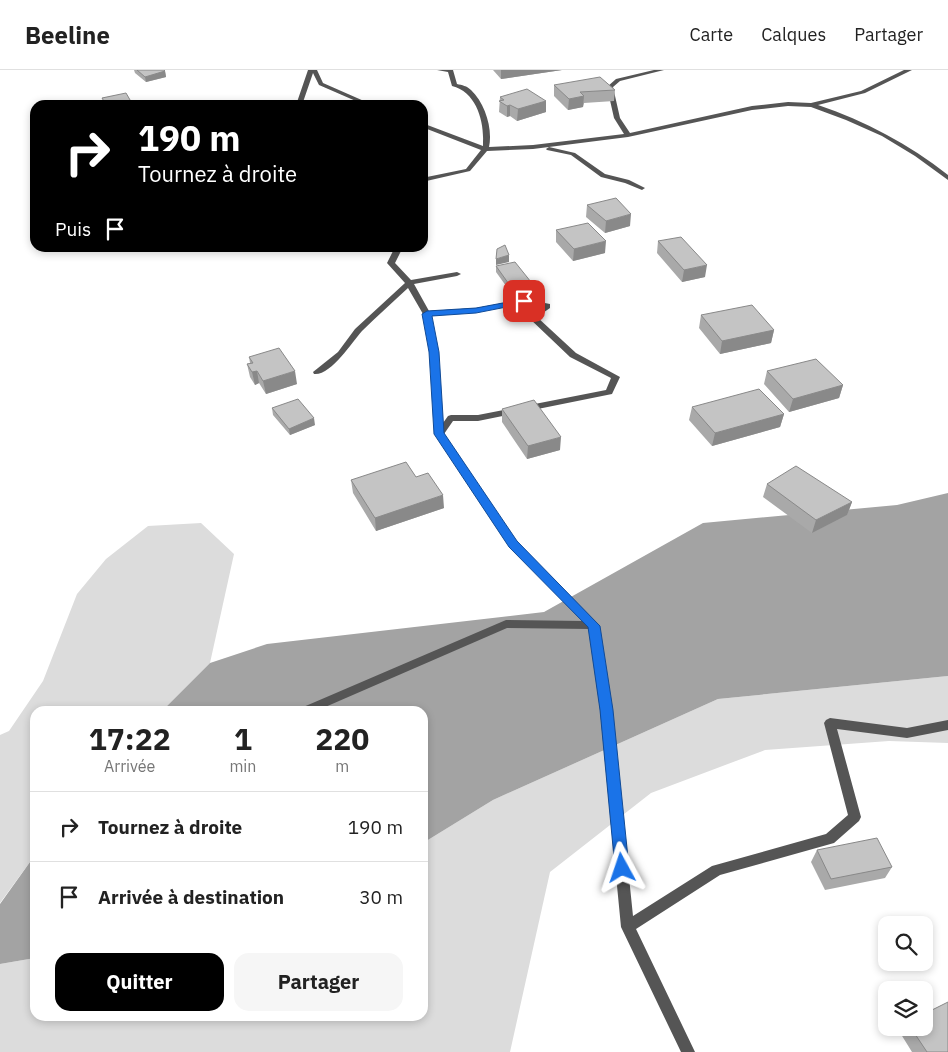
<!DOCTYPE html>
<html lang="fr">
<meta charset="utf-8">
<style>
:root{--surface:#fff;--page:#f6f6f6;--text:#222;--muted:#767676;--line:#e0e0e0;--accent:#000}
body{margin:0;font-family:"IBM Plex Sans",sans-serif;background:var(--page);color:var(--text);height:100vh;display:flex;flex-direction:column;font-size:19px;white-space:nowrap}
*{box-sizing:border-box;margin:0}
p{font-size:16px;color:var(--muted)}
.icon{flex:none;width:28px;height:28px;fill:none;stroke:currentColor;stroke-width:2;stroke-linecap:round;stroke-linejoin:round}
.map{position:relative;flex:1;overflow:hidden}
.side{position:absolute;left:30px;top:636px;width:398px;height:315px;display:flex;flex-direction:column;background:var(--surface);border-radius:15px;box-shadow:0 2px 8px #0003}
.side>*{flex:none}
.banner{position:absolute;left:30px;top:30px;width:398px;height:152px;border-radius:15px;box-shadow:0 2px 8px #0003;background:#000;color:#fff;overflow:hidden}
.buttons{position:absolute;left:878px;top:846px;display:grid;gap:10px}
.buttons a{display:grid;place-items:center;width:55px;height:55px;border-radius:10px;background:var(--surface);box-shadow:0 2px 8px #0003;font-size:25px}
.pin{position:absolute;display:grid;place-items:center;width:42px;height:42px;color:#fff;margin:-21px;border-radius:10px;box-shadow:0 2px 8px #0006}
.me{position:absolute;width:55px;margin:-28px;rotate:355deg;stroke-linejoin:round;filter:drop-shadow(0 0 4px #0008)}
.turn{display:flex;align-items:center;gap:18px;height:105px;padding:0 25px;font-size:22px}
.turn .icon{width:65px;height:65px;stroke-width:2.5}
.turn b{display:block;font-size:35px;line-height:42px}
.then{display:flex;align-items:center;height:48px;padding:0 25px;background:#0003;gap:10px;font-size:19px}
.eta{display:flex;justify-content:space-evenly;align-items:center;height:85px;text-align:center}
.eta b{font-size:30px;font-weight:700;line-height:35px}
.cta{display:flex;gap:10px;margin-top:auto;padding:10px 25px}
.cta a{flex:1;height:58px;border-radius:15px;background:var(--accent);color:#fff;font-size:20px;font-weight:700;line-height:58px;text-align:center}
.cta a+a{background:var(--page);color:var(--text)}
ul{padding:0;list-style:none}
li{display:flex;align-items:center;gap:15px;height:70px;padding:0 25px;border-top:1px solid var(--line)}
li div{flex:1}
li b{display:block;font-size:19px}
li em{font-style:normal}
header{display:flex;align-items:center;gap:30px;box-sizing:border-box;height:70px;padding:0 25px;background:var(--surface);border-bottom:1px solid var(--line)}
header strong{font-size:24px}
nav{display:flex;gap:28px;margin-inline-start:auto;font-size:18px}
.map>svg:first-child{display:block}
</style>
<header>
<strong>Beeline</strong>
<nav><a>Carte</a><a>Calques</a><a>Partager</a></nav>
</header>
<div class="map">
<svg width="948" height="982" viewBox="0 0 948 982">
<rect width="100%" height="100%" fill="#fff"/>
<!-- green -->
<path fill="#dcdcdc" d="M201 453 234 484 210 593 162 641H35V785L0 833V665L9 661 43 611 77 524 106 489 148 456Z
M948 606V673L889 671 765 680 651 723 550 802 510 982H0V894L35 888V946H422L423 773 493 730 718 629Z"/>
<!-- water -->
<path fill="#a3a3a3" d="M948 423V606L718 629 493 730 423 773 422 641H162L210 593 267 574 544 542 703 453 897 435Z
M35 785V888L0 894V834Z"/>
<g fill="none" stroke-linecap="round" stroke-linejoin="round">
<!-- minor -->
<path fill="#555" fill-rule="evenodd" d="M308 0H317L323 13 373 35H365L319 15 313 3 302 35H296Z
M437 0H453L457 14C462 15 467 16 471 20 485 33 493 59 489 77L533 75 624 64 614 48 607 17 616 9 654 0H664L620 11 613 17 620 48 630 63 752 36 788 32 811 33 861 21 904 0H912L865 23 818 35C865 51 909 74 948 105V110L915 86 882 66 846 50 811 37 788 36 752 40 628 67 533 79 487 81 470 101 422 112V108L466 99 481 80 422 57V53L483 76V72C484 50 476 22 452 16L448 2Z
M549 77 575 83 605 104 629 110 645 118 642 120 625 113 601 107 571 85 547 80 546 79Z
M390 178H398L401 181 395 193 411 210 457 202 461 204 457 206 414 214 429 241 476 238 524 229 550 234V238L537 247 576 283 620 307 612 324 478 351H453L444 364 516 471 599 555 612 640 633 846 712 796 826 764 848 745 824 653 826 650 830 648 907 658 948 650V660L907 668 837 659 861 747 859 751 834 773 720 805 636 859 695 982H681L621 857 600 640 589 559 507 558 316 641H299L301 638 506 550 583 551 510 477 435 364 430 282 423 244 408 218C393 232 377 246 362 261 352 272 331 306 314 304L313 302 338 282 355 259 405 213 387 193 393 181ZM524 233 541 237 528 247 570 287 611 308 606 320 478 345H451L448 346 443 353 438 282 431 246 476 242Z"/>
</g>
<!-- wall -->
<path fill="#a9a9a9" d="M134 0H164L165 1 166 7 146 12 135 3Z
M493 0H562L501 9Z
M554 15 615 20 614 31 584 33 583 37 568 40 554 26Z
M500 27 546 31V42L517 51 510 46 507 47 499 42Z
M587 135 630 156 605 163 586 147Z
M556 160 605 183 573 191 556 172Z
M658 171 705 207 682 212 657 183Z
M496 196 530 219 511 223 496 202Z
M701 245 774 260 771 273 720 284 699 258Z
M249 287 297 314 266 324 259 313 255 315 250 307 247 294 250 293Z
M767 301 843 315 839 328 789 342 764 314Z
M692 337 784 344 780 357 712 376 689 350Z
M272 338 315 355 290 365 273 345Z
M502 339 560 380 527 389 502 352Z
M416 407 444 438 376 461 353 423 351 410Z
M767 414 852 432 847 445 812 463 763 427Z
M817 780 892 797 885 808 825 820 811 792Z
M902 958H924L948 982H912L899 961Z"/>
<!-- shaded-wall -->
<path fill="#898989" d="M501 0H562L501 9Z
M165 1 166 7 146 12 145 7Z
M584 26 583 37 568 40 569 29Z
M546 31V42L517 51 518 39Z
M510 35V46L507 47V36Z
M631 144 630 156 605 163 606 151Z
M606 171 605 183 573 191 574 179Z
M509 185V192L496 195V189Z
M707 195 705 207 682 212 684 200Z
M531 212 530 219 511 223V217Z
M774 260 771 273 720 284 722 271Z
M257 301 259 313 255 315 252 302Z
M295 301 297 314 266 324 263 311Z
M843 315 839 328 789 342 793 329Z
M784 344 780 357 712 376 715 363Z
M314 348 315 355 290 365 289 359Z
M561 367 560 380 527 389 528 376Z
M443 425 444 438 376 461 375 448Z
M852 432 847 445 812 463 816 450Z"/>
<!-- building -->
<path fill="#c4c4c4" stroke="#898989" d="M137 0H164L165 1 145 7Z
M600 7 615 20 580 22 584 26 569 29 554 15Z
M527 19 546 31 518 39 510 35 507 36 499 31 504 30 500 27Z
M126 23 133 35H106L102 28Z
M616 128 631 144 606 151 587 135Z
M588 153 606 171 574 179 556 160Z
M681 167 707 195 684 200 658 171Z
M505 175 509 185 496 189 497 179Z
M515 192 531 212 511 217 496 196Z
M752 235 774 260 722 271 701 245Z
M279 278 295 301 263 311 257 301 252 302 247 294 253 293 249 287Z
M816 289 843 315 793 329 767 301Z
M759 319 784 344 715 363 692 337Z
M298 329 314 348 289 359 272 338Z
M534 330 561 367 528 376 502 339Z
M406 392 416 407 428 403 443 425 375 448 351 410Z
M796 396 852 432 816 450 767 414Z
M877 768 892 797 831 809 817 780Z
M948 932V982H927L911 958H924V944Z"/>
<!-- route -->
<path fill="#1a73e8" stroke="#114b97" d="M524 229 528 231 527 233 476 243 432 246 439 282 444 363 517 471 600 556 613 640 629 798 627 803 622 805 617 803 615 798 600 640 588 557 509 477 434 364 429 282 422 244 427 241 476 238Z"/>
</svg>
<div class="buttons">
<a><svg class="icon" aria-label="search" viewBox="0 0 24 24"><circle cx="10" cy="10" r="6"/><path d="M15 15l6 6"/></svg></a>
<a><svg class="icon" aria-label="layers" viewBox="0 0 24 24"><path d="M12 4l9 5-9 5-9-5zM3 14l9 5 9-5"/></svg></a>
</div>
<div class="pin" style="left:524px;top:231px;background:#d93025"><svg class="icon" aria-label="arrive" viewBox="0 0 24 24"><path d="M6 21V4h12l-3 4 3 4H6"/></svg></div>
<svg class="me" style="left:622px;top:798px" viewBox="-20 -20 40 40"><path d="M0-17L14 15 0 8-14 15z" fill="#1a73e8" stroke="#fff" stroke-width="4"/></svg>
<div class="banner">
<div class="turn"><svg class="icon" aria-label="right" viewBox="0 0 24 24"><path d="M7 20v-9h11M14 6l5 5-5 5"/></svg><div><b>190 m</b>Tournez à droite</div></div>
<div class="then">Puis<svg class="icon" aria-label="arrive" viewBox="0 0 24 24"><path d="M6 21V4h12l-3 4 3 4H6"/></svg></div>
</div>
<section class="side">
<div class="eta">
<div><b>17:22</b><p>Arrivée</p></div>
<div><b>1</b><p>min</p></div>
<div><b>220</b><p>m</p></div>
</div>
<ul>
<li><svg class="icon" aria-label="right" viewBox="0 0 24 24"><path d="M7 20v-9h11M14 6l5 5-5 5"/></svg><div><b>Tournez à droite</b></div><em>190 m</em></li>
<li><svg class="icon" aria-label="arrive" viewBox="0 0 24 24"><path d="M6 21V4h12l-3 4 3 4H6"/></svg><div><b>Arrivée à destination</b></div><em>30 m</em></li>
</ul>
<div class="cta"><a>Quitter</a><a>Partager</a></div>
</section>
</div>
